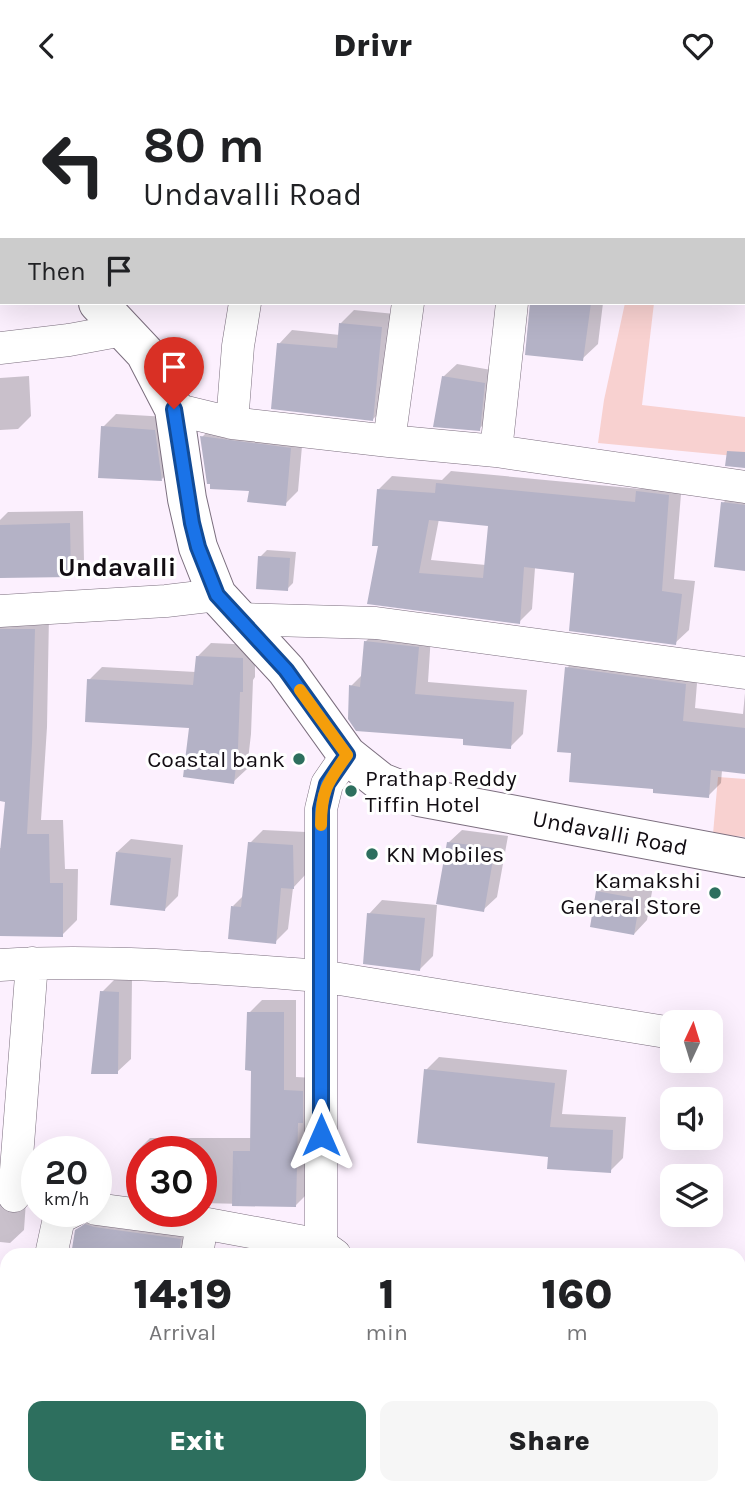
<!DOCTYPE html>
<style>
:root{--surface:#fff;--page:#f6f6f6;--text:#202124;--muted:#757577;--accent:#2d6f5e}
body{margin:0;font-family:Karla,sans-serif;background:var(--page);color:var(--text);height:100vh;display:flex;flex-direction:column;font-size:26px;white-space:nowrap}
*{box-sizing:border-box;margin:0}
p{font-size:23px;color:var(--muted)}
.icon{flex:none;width:38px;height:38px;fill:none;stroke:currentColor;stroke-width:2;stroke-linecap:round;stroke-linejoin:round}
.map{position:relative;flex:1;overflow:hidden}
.panel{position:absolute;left:0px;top:1157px;width:746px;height:247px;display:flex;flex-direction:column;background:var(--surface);border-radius:21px 21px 0 0;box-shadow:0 7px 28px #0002}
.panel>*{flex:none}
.banner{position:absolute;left:0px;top:0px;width:746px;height:214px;box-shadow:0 7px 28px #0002;background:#fff;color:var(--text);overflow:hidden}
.needle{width:46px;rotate:4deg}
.controls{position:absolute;left:660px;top:919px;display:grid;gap:14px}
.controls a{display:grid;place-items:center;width:63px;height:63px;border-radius:14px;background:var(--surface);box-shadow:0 7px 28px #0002;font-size:35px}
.speed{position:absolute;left:21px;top:1045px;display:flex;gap:14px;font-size:35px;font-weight:700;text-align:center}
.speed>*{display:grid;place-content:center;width:91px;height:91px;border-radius:50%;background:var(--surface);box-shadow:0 7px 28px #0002;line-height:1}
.speed small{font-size:18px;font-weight:400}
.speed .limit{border:10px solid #d22;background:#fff;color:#111}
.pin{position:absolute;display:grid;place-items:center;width:60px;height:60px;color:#fff;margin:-72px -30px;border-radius:50% 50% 50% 0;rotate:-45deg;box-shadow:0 0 7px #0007}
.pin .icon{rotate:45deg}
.me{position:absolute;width:77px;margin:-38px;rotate:0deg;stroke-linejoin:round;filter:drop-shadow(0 0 5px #0008)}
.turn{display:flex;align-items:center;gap:24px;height:147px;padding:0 28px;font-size:32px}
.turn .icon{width:91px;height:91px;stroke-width:2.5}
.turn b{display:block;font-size:49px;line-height:60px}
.then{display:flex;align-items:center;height:66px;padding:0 28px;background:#0003;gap:14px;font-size:26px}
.eta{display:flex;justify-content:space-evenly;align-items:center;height:119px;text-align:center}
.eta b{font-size:42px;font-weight:800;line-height:49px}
.button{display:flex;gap:14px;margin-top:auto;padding:14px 28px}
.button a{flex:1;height:80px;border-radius:14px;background:var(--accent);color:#fff;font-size:28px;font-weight:800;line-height:80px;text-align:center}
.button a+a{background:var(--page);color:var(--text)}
header{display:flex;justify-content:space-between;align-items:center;height:91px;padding:0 28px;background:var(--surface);font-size:32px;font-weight:800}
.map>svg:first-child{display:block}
</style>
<header><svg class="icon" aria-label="back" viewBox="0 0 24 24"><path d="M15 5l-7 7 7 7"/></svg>Drivr<svg class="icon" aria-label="heart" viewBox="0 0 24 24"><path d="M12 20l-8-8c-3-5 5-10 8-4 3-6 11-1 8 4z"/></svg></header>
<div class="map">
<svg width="745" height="1403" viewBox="0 0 745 1403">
<rect width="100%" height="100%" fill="#fcf0fe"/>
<!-- green -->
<path fill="#f8d1d0" d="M625 212H654L642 314 745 326V366L598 352 604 309Z
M718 686 745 688V746L713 743Z"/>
<!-- shadow -->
<path fill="#0003" fill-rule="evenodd" d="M460 0H534L536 2H460Z
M0 123 2 124V185H0Z
M532 212H603L598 253 582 268Z
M354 219 395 223 386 315 373 328 279 253 292 239 340 244 341 232Z
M457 273 497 280 492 325 479 338 443 286Z
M29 285 31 325 18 338 0 339V287Z
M116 323 168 326 175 375 162 388 103 336Z
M215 333 303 344 298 400 285 413 251 398 202 346Z
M451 380 641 398 651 388 682 391 674 488 695 490 689 539 675 552 576 480 535 477 532 518 519 531 369 512 380 454 379 398 392 385 442 389ZM439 428 490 433 486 474 431 469Z
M736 399 745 400V478L723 412Z
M83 420 84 471 70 484 0 486V429L8 421Z
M267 459 296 461 293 492 287 498 260 466Z
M0 523 49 524 47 636 41 729H63L65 778H78L77 829 62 844 0 818V757H2L7 709H0Z
M379 538 431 544 428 591 527 599 523 643 510 656 465 646 351 595 363 583 365 551Z
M211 552 255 554V586L253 589 251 643 247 678 233 691 191 635 89 589 102 576 196 581 198 565Z
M580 564 698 580 695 617 743 623 745 602V681L722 679 721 692 708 705 655 697 573 660 567 577Z
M263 739 306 741V783L293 797 288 838 275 851 233 815 244 804 250 752Z
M462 739 508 745 497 806 483 819 448 752Z
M131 748 183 754 178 805 164 819 117 761Z
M611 787 653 795 647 829 634 843 598 800Z
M382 809 437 814 433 865 420 878 369 823Z
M116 887 132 888 131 968 117 981 102 901Z
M262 909H296V986L315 987 309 1101 296 1114 201 1112V1060H142V1104L136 1103 137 1060 150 1047H252L253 978 249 922Z
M439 966 567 979 562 1023 626 1026 623 1067 610 1080 550 1065 426 979Z
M0 1091 26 1110 24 1139 10 1152 0 1151Z
M94 1123 197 1131 194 1164H72L77 1140Z
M738 1230 745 1236V1362H738Z
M36 1396H99L98 1403H36Z
M199 1396H214L251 1403H192Z
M511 1396H698L695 1403H512Z"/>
<!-- building -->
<path fill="#b4b2c6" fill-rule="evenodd" d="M530 212H591L583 270 525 264Z
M339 232 382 236 373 330 271 318 277 252 337 257Z
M442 285 485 292 480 340 433 336Z
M101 335 155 339 162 390 98 387Z
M200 345 291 357 286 415 247 411 249 400 210 398V393H207Z
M727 360 745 361V377L725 375Z
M436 392 635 411 636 400 669 404 662 500 682 503 676 554 569 540 574 482 524 476 520 533 367 513 378 455H372L377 398 435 402ZM429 429 488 435 483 487 419 482Z
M721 411 745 414V480L714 476Z
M70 432 71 486 0 487V434Z
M258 465 290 467 288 500 256 498Z
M0 538H35L32 653 27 743H49L50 792H63V846L0 845V761L5 711 0 710Z
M364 550 419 556 415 603 514 611 511 658 463 654V648L356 640 348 628 349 594 360 596Z
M196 565 243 567V601H240L238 657 234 693 183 686 189 637 85 631 87 588 193 594Z
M565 576 686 593 683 630 745 637V683L711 679 709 707 653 702V698L569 691 571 662 557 661Z
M248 751 293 754 294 798 281 797 276 853 228 848 231 815 241 816Z
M447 751 495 757 484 821 436 813Z
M116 761 171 767 165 820 110 814Z
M596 800 640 808 634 844 590 836Z
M367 822 425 827 420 880 363 873Z
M100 900 119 901 118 983H91Z
M247 921H284V999L303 1000V1032H298L296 1116 232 1115 233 1060H250L251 980 245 979Z
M424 978 555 992 550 1036 613 1039 611 1082 547 1078 548 1066 417 1052Z
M85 1133 94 1136 181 1148 179 1164H71L75 1139Z"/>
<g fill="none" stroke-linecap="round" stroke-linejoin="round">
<defs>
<path id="minor" d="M673 0 674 2
M275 2V0
M440 2V0
M534 2V0
M0 12 2 11
M744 76 745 77
M0 124 2 125
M0 257 69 249 123 239
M174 318 232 332 389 350 496 360 745 396
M232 332 238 255 245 212
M389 350 408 212
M496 360 512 212
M0 520 166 510 217 504
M238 528 376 532 745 582
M0 874C107 868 214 877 321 885V718L327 693 347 664
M14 1105 32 872
M96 1118 202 1132 321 1154 335 1164
M321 1154V885L672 942
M51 1164 59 1127 73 1120
M197 1164 202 1132
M738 1234 745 1230
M16 1403 17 1396
M159 1403 160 1396
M491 1403V1396"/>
<path id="primary" d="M26 0V2
M98 212 145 262 174 318 187 408 198 456 217 504 286 579 347 664 381 691 419 706 745 767"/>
</defs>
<!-- minor casing -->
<use href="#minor" stroke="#7b6e7e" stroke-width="33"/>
<!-- primary casing -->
<use href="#primary" stroke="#7b6e7e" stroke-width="40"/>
<!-- minor -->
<use href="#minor" stroke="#fff" stroke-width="32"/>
<!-- primary -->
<use href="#primary" stroke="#fff" stroke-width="38"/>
</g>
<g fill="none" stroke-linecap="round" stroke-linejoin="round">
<defs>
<path id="route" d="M174 318 192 432 198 456 217 504 286 579 347 664 327 693 321 718V1044"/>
</defs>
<!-- route casing -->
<use href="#route" stroke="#114b97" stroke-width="18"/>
<!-- route -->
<use href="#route" stroke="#1a73e8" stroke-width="12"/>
<!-- slow -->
<path stroke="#f59e0b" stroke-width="12" d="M300 599 347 664C328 691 321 699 321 734"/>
</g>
<!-- markers -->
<g fill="#2d6f5e" stroke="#fff" stroke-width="2.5">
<circle cx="299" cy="668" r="7"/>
<circle cx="351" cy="700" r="7"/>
<circle cx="372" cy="763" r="7"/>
<circle cx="715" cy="802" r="7"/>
</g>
<g text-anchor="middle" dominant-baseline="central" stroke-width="6" stroke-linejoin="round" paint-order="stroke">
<!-- poi labels -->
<g font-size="23" fill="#120d13" stroke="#fff" text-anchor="end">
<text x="285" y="668">Coastal bank</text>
<text x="365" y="687" text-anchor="start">Prathap Reddy<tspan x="365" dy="26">Tiffin Hotel</tspan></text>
<text x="386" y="763" text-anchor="start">KN Mobiles</text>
<text x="701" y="789">Kamakshi<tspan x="701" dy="26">General Store</tspan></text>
</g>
<!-- street labels -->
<g font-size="23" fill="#120d13" stroke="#fff">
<text transform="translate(610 742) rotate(11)">Undavalli Road</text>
</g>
<!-- quarter labels -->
<g font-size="26" font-weight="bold" fill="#120d13" stroke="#fff">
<text x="117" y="476">Undavalli</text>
</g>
</g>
</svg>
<div class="controls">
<a><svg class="needle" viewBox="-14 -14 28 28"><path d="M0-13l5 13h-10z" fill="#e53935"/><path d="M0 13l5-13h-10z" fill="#757577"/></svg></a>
<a><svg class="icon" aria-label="sound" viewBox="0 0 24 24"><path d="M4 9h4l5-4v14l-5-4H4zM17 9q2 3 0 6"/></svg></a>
<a><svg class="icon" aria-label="layers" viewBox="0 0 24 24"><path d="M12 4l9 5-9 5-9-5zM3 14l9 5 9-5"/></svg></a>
</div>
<div class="speed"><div>20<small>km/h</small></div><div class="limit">30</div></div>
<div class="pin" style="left:174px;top:318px;background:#d93025"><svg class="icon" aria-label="arrive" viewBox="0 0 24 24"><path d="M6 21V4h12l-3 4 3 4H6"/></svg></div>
<svg class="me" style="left:321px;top:1044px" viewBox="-20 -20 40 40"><path d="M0-17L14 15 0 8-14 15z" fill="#1a73e8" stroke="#fff" stroke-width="4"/></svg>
<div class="banner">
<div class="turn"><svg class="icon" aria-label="left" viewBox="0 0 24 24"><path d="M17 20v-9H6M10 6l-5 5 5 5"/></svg><div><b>80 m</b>Undavalli Road</div></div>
<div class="then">Then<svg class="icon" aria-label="arrive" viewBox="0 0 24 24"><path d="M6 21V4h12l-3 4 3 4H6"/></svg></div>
</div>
<section class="panel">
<div class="eta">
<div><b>14:19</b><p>Arrival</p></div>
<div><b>1</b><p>min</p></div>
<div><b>160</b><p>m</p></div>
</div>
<div class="button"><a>Exit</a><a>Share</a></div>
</section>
</div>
